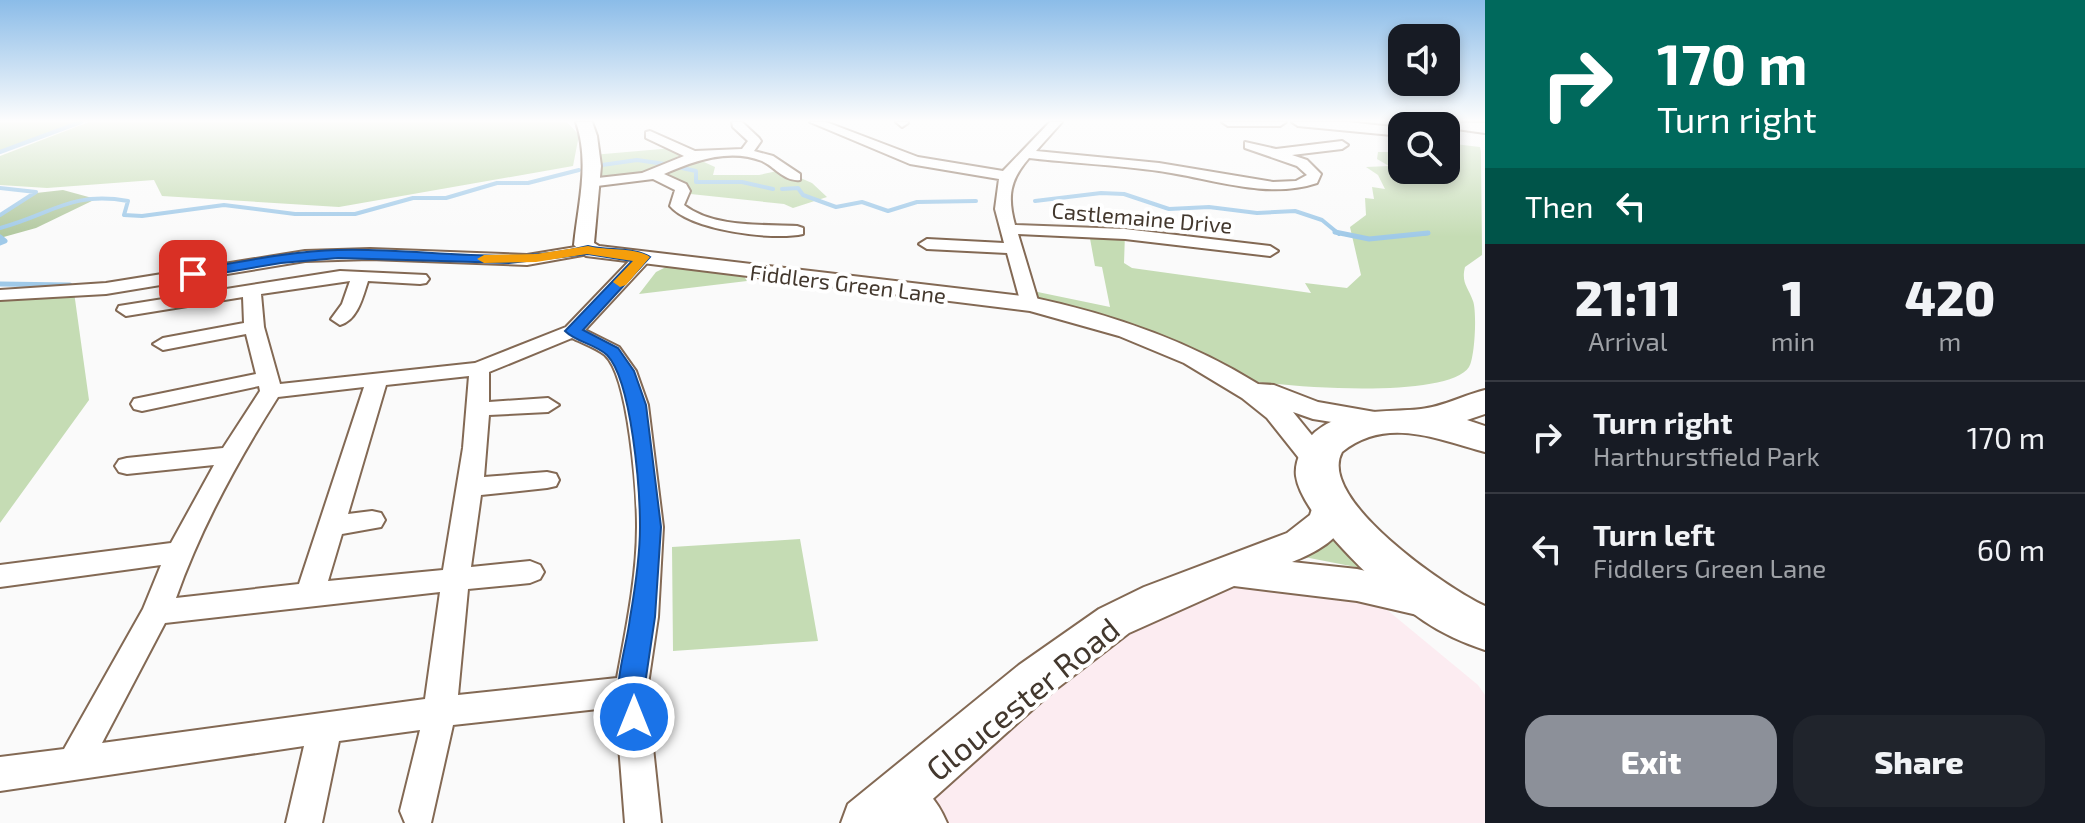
<!DOCTYPE html>
<style>
:root{--surface:#171b24;--page:#20242c;--text:#f1f3f6;--muted:#9ea1a6;--line:#363941;--accent:#8c9099}
body{margin:0;font-family:"Exo 2",sans-serif;background:var(--page);color:var(--text);height:100vh;display:flex;flex-direction:column;font-size:30px;white-space:nowrap}
*{box-sizing:border-box;margin:0}
p{font-size:26px;color:var(--muted)}
.icon{flex:none;width:44px;height:44px;fill:none;stroke:currentColor;stroke-width:2;stroke-linecap:round;stroke-linejoin:round}
.map{position:relative;flex:1;overflow:hidden}
.side{display:flex;flex-direction:column;background:var(--surface);width:600px}
.side>*{flex:none}
.guide{background:#00695c;color:#fff;overflow:hidden}
.controls{position:absolute;left:1388px;top:24px;display:grid;gap:16px}
.controls a{display:grid;place-items:center;width:72px;height:72px;border-radius:16px;background:var(--surface);box-shadow:0 4px 12px #0003;font-size:40px}
.pin{position:absolute;display:grid;place-items:center;width:68px;height:68px;color:#fff;margin:-34px;border-radius:16px;box-shadow:0 4px 12px #0006}
.me{position:absolute;width:88px;margin:-44px;rotate:0deg;stroke-linejoin:round;filter:drop-shadow(0 0 6px #0008)}
.turn{display:flex;align-items:center;gap:28px;height:168px;padding:0 40px;font-size:36px}
.turn .icon{width:104px;height:104px;stroke-width:2.5}
.turn b{display:block;font-size:56px;line-height:68px}
.then{display:flex;align-items:center;height:76px;padding:0 40px;background:#0003;gap:16px;font-size:30px}
.eta{display:flex;justify-content:space-evenly;align-items:center;height:136px;text-align:center}
.eta b{font-size:48px;font-weight:800;line-height:56px}
.button{display:flex;gap:16px;margin-top:auto;padding:16px 40px}
.button a{flex:1;height:92px;border-radius:24px;background:var(--accent);color:#fff;font-size:32px;font-weight:800;line-height:92px;text-align:center}
.button a+a{background:var(--page);color:var(--text)}
ul{padding:0;list-style:none}
li{display:flex;align-items:center;gap:24px;height:112px;padding:0 40px;border-top:2px solid var(--line)}
li div{flex:1}
li b{display:block;font-size:30px}
li em{font-style:normal}
main{display:flex;flex:1;min-height:0}
.map>svg:first-child{display:block}
</style>
<main>
<div class="map">
<svg width="1485" height="823" viewBox="0 0 1485 823">
<rect width="100%" height="100%" fill="#fafafa"/>
<!-- industrial -->
<path fill="#fcecf1" d="M1231 572 1357 585 1478 685 1485 695V823H924L900 797 1035 679Z"/>
<!-- green -->
<path fill="#c5dcb4" d="M0 122H82L0 152Z
M89 122H567L579 135 573 166 339 207 162 196 154 180 47 188 0 185V156Z
M1446 143 1480 147 1481 152 1482 251V255L1465 267C1461 283 1468 287 1473 301 1477 311 1475 358 1469 367 1447 401 1269 387 1230 377 1211 372 1194 359 1175 352 1127 335 1078 320 1030 304L1028 290 1110 307 1102 267 1095 266 1089 233 1125 234 1124 263 1132 268 1311 293 1305 283 1347 288 1361 275 1350 227 1366 215 1365 198 1374 199 1372 187 1385 189 1378 175 1366 167 1389 166 1377 159 1378 152H1402V170H1446Z
M673 148 715 167 713 175H759L782 170 812 183 827 197 793 208 784 204 681 193 654 174 589 183 592 155Z
M670 265 742 273 747 281 639 294 656 272Z
M74 292 89 400 0 523V295Z
M1335 537 1366 569 1299 556Z
M800 539 818 641 673 651 672 547Z"/>
<!-- forest -->
<path fill="#b1c89e" d="M63 190 96 199 36 228 0 238V214L36 193Z"/>
<g fill="none" stroke-linecap="round" stroke-linejoin="round">
<!-- stream-far1 -->
<path stroke="#9fc9e8" stroke-width="4" d="M0 152 81 122
M602 165 637 160 665 164
M682 168 696 171V182H742L773 189
M0 188 36 192 0 215
M782 189 798 188 803 195 836 207 862 202 888 211 917 202 976 201
M1035 201 1101 193 1124 194 1169 209 1209 207 1257 213 1295 211 1322 220 1339 234
M0 228C52 214 71 191 128 201L124 215 142 216 224 205 295 214H355L413 198H446L497 183H528L579 170
M1422 234 1428 233"/>
<!-- stream -->
<path stroke="#9fc9e8" stroke-width="5" d="M1335 232 1369 239 1428 233
M0 237 5 241 0 243
M0 284 70 285"/>
<defs>
<path id="minor" d="M732 122H742L759 138 761 141 754 151 773 156 800 174V180C785 182 775 167 762 161 729 148 694 161 664 174L686 184 690 191 684 205C714 228 761 224 797 226L803 228V234C773 241 690 230 670 206L675 190 653 179 589 187 582 183 589 179 642 173 684 156 646 138V132L650 131 695 151 742 149 748 141 733 127Z
M810 122H826L918 157 1003 171 1050 122H1062L1036 151 1159 163 1273 182 1296 181 1307 175 1297 166 1245 148V142L1276 149 1342 141 1348 145 1342 149 1292 155 1307 160 1321 174 1317 183C1266 200 1210 178 1159 171 1116 165 1072 163 1029 158 1010 180 1007 196 1015 225L1125 229 1270 246 1278 251 1270 256 1125 239 1018 234 1039 304 1030 309 1021 304 1007 253 927 249 919 244 927 239 1004 243 995 209 999 179 910 164Z
M896 122H908V123L902 127Z
M1222 122H1286L1280 126H1228Z
M1292 122H1348L1402 128V136L1298 126Z
M1446 133 1452 137 1450 141 1446 142Z
M588 245 594 247 596 250 594 253 527 265 370 259 305 261 106 294 0 300V290L106 283 305 251 370 249 527 255Z
M643 252 651 257 649 261 585 330 619 347 636 371 648 405 663 527 658 617 647 691 661 823H625L616 707 453 725 431 823H405L400 811 420 730 339 741 322 823H286L304 746 0 791V757L64 749 143 609 161 565 0 587V565L171 543 214 465 127 474 119 472 115 466 119 460 127 458 223 448 260 391 259 386 142 411 134 409 131 404 134 399 256 374 246 334 163 350 153 344 163 338 244 323 243 297 126 316 117 310 119 306 340 271 426 275 429 279 426 283 420 284 368 281C363 296 358 320 340 325L331 319 342 304 350 281 261 294 264 327 280 384 475 363 566 327 637 253ZM572 338C582 343 596 348 605 355 629 377 637 493 637 527 637 577 626 629 617 678L458 695 468 589 530 583 540 579 544 572 540 565 530 561 471 567 481 495 547 488 556 486 559 480 556 474 547 472 484 477 489 415 548 412 559 405 548 398 489 402V372ZM469 376 463 448 443 570 328 581 342 534 381 527 385 520 381 513 372 511 348 514 386 385ZM364 387 299 584 176 598C201 527 238 460 278 397ZM440 592 425 699 102 743 165 623Z"/>
<path id="tertiary" d="M576 122H592L597 136 601 166 594 243 599 246 1030 297C1111 314 1187 340 1258 384L1274 385 1318 402 1392 415 1396 421 1392 427 1382 430 1313 419 1293 412 1332 460 1328 467 1317 470 1306 467 1267 418 1242 398 1184 363 1119 336 1030 311 586 256 574 245C578 204 590 163 576 122Z
M1429 122 1485 123V133L1435 126Z
M900 774C923 783 938 801 947 823H894L884 812 878 796 884 780Z"/>
<path id="secondary" d="M1330 490 1343 494C1363 528 1318 552 1292 562L1357 569 1441 588 1447 600 1441 612 1426 617 1357 601 1234 586 1129 633 1051 693 906 823H841L848 804 1019 665 1099 609 1144 587 1287 533 1310 515 1317 494Z"/>
<path id="trunk" d="M1485 390V414L1467 420 1485 426V452C1437 439 1386 416 1342 452 1316 499 1448 589 1485 606V650C1464 643 1443 634 1424 621 1389 598 1302 518 1296 476 1294 461 1304 442 1315 432 1345 407 1385 413 1421 409 1442 407 1464 395 1485 390Z"/>
</defs>
<!-- minor casing -->
<use href="#minor" stroke="#836954" stroke-width="4"/>
<!-- tertiary casing -->
<use href="#tertiary" stroke="#836954" stroke-width="4"/>
<!-- secondary casing -->
<use href="#secondary" stroke="#836954" stroke-width="4"/>
<!-- trunk casing -->
<use href="#trunk" stroke="#836954" stroke-width="4"/>
<!-- minor -->
<use href="#minor" fill="#fff" fill-rule="evenodd"/>
<!-- tertiary -->
<use href="#tertiary" fill="#fff" fill-rule="evenodd"/>
<!-- secondary -->
<use href="#secondary" fill="#fff" fill-rule="evenodd"/>
<!-- trunk -->
<use href="#trunk" fill="#fff" fill-rule="evenodd"/>
</g>
<!-- sky -->
<linearGradient id="sky" x2="0" y2="1"><stop stop-color="#8bbce8"/><stop offset="0.51" stop-color="#fdfdfd"/><stop offset="1" stop-color="#fdfdfd" stop-opacity="0"/></linearGradient>
<rect width="1485" height="237" fill="url(#sky)"/>
<!-- route -->
<path fill="#1a73e8" stroke="#114b97" stroke-width="2" d="M588 246C607 251 636 247 650 257L583 330 618 348 634 371 646 405 661 527 655 617 644 691 647 717 643 726 634 729 624 726C609 693 626 652 630 618 635 589 640 557 640 527 640 490 632 381 607 355 595 344 576 342 565 331L632 261 588 254 509 263 338 258 281 263 193 278 186 274 193 270C241 262 290 251 338 250 421 247 507 267 588 246Z"/>
<!-- slow -->
<path fill="#f59e0b" d="M588 246C607 251 636 247 650 257L626 285 620 287 613 282 633 261 587 254 536 262 484 263 477 259 484 255 536 254Z"/>
<g text-anchor="middle" dominant-baseline="central" stroke-width="8" stroke-linejoin="round" paint-order="stroke">
<!-- far-street labels -->
<g font-size="22" fill="#43382e" stroke="#fff">
<text transform="translate(1142 217) rotate(5)">Castlemaine Drive</text>
<text transform="translate(848 283) rotate(7)">Fiddlers Green Lane</text>
</g>
<!-- near-street labels -->
<g font-size="32" fill="#43382e" stroke="#fff">
<text transform="translate(1022 698) rotate(-39)">Gloucester Road</text>
</g>
</g>
</svg>
<div class="controls">
<a><svg class="icon" aria-label="sound" viewBox="0 0 24 24"><path d="M4 9h4l5-4v14l-5-4H4zM17 9q2 3 0 6"/></svg></a>
<a><svg class="icon" aria-label="search" viewBox="0 0 24 24"><circle cx="10" cy="10" r="6"/><path d="M15 15l6 6"/></svg></a>
</div>
<div class="pin" style="left:193px;top:274px;background:#d93025"><svg class="icon" aria-label="arrive" viewBox="0 0 24 24"><path d="M6 21V4h12l-3 4 3 4H6"/></svg></div>
<svg class="me" style="left:634px;top:717px" viewBox="-20 -20 40 40"><circle r="17" fill="#1a73e8" stroke="#fff" stroke-width="3"/><path d="M0-11L8 9 0 5-8 9z" fill="#fff"/></svg>
</div>
<section class="side">
<div class="guide">
<div class="turn"><svg class="icon" aria-label="right" viewBox="0 0 24 24"><path d="M7 20v-9h11M14 6l5 5-5 5"/></svg><div><b>170 m</b>Turn right</div></div>
<div class="then">Then<svg class="icon" aria-label="left" viewBox="0 0 24 24"><path d="M17 20v-9H6M10 6l-5 5 5 5"/></svg></div>
</div>
<div class="eta">
<div><b>21:11</b><p>Arrival</p></div>
<div><b>1</b><p>min</p></div>
<div><b>420</b><p>m</p></div>
</div>
<ul>
<li><svg class="icon" aria-label="right" viewBox="0 0 24 24"><path d="M7 20v-9h11M14 6l5 5-5 5"/></svg><div><b>Turn right</b><p>Harthurstfield Park</p></div><em>170 m</em></li>
<li><svg class="icon" aria-label="left" viewBox="0 0 24 24"><path d="M17 20v-9H6M10 6l-5 5 5 5"/></svg><div><b>Turn left</b><p>Fiddlers Green Lane</p></div><em>60 m</em></li>
</ul>
<div class="button"><a>Exit</a><a>Share</a></div>
</section>
</main>
